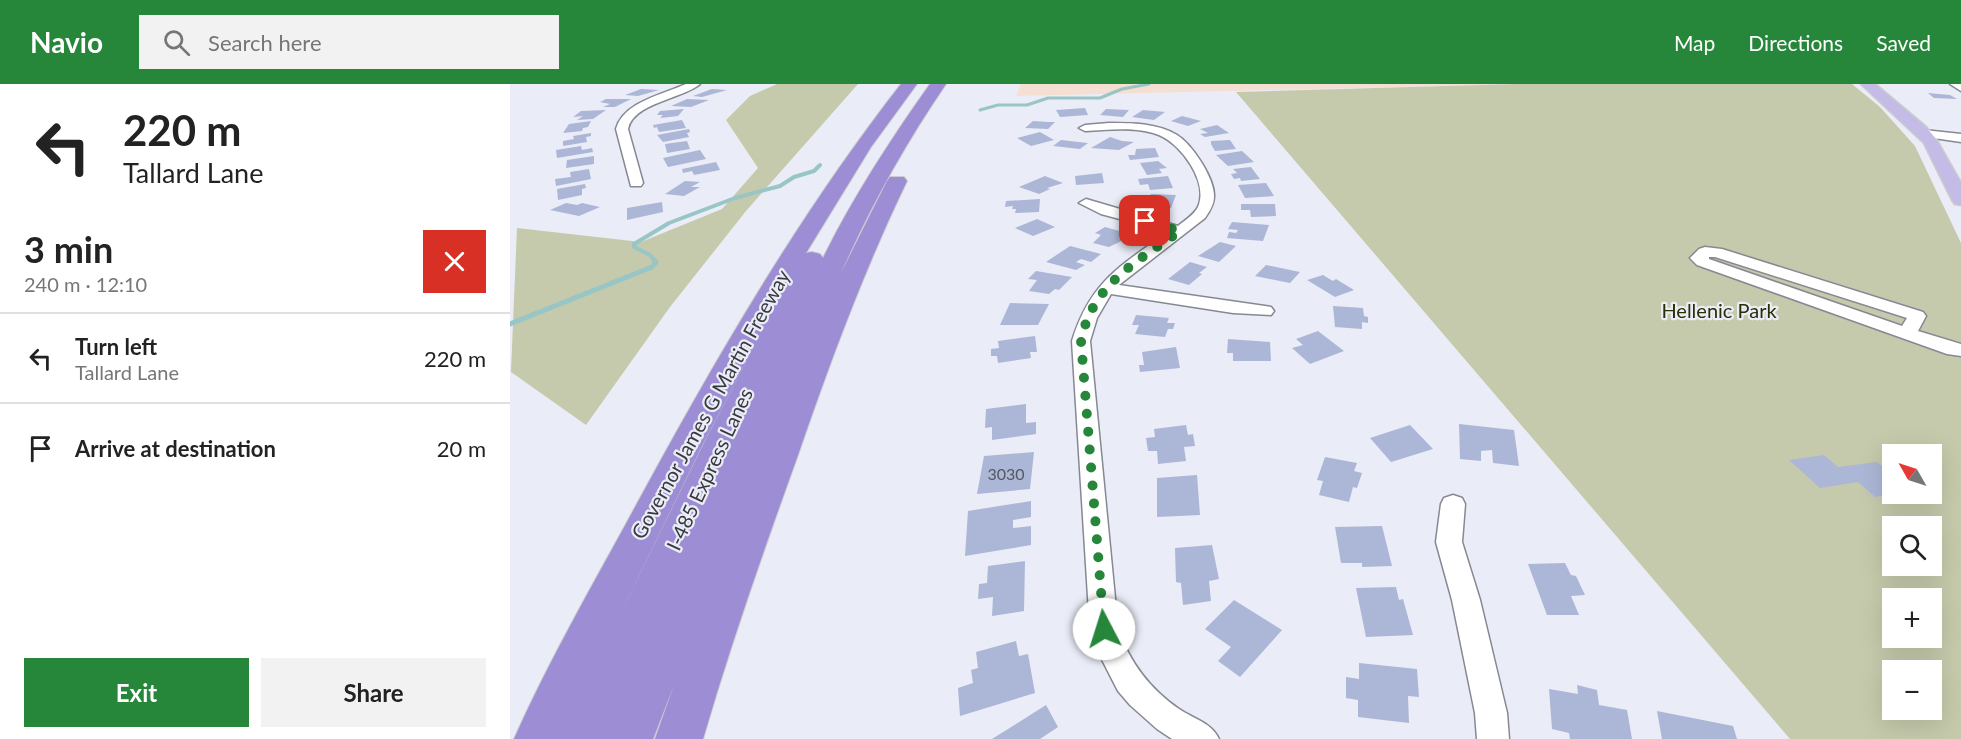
<!DOCTYPE html>
<meta charset="utf-8">
<style>
:root{--surface:#fff;--page:#f2f2f2;--text:#222;--muted:#767676;--line:#e0e0e0;--accent:#268639}
body{margin:0;font-family:Lato,sans-serif;background:var(--page);color:var(--text);height:100vh;display:flex;flex-direction:column;font-size:22px;white-space:nowrap}
*{box-sizing:border-box;margin:0}
p{font-size:20px;color:var(--muted)}
.icon{flex:none;width:33px;height:33px;fill:none;stroke:currentColor;stroke-width:2;stroke-linecap:round;stroke-linejoin:round}
.map{position:relative;flex:1;overflow:hidden}
.panel{display:flex;flex-direction:column;background:var(--surface);width:510px}
.panel>*{flex:none}
.guide{background:#fff;color:var(--text);overflow:hidden}
.needle{width:39px;rotate:309deg}
.controls{position:absolute;left:1372px;top:360px;display:grid;gap:12px}
.controls a{display:grid;place-items:center;width:60px;height:60px;border-radius:0px;background:var(--surface);box-shadow:0 6px 24px #0002;font-size:30px}
.pin{position:absolute;display:grid;place-items:center;width:51px;height:51px;color:#fff;margin:-26px;border-radius:12px;box-shadow:0 3px 9px #0006}
.me{position:absolute;width:66px;margin:-33px;rotate:355deg;stroke-linejoin:round;filter:drop-shadow(0 0 4px #0008)}
.turn{display:flex;align-items:center;gap:21px;height:126px;padding:0 24px;font-size:27px}
.turn .icon{width:78px;height:78px;stroke-width:2.5}
.turn b{display:block;font-size:42px;line-height:51px}
.round{display:grid;place-items:center;flex:none;width:63px;height:63px;border-radius:0px;background:var(--page)}
.head{display:flex;align-items:center;justify-content:space-between;height:102px;padding:0 24px}
h1{font-size:36px;font-weight:700;line-height:45px}
.action{display:flex;gap:12px;margin-top:auto;padding:12px 24px}
.action a{flex:1;height:69px;border-radius:0px;background:var(--accent);color:#fff;font-size:24px;font-weight:700;line-height:69px;text-align:center}
.action a+a{background:var(--page);color:var(--text)}
ul{padding:0;list-style:none}
li{display:flex;align-items:center;gap:18px;height:90px;padding:0 24px;border-top:2px solid var(--line)}
li div{flex:1}
li b{display:block;font-size:22px}
li em{font-style:normal}
header{display:flex;align-items:center;gap:36px;box-sizing:border-box;height:84px;padding:0 30px;background:var(--accent);color:#fff}
header strong{font-size:28px}
nav{display:flex;gap:33px;margin-inline-start:auto;font-size:21px}
.search{width:420px;height:54px;background:var(--page);display:flex;align-items:center;gap:15px;box-sizing:border-box;padding:0 21px;border-radius:0px;color:var(--muted);font-size:22px}
main{display:flex;flex:1;min-height:0}
.map>svg:first-child{display:block}
</style>
<header>
<strong>Navio</strong>
<div class="search"><svg class="icon" aria-label="search" viewBox="0 0 24 24"><circle cx="10" cy="10" r="6"/><path d="M15 15l6 6"/></svg>Search here</div>
<nav><a>Map</a><a>Directions</a><a>Saved</a></nav>
</header>
<main>
<section class="panel">
<div class="guide">
<div class="turn"><svg class="icon" aria-label="left" viewBox="0 0 24 24"><path d="M17 20v-9H6M10 6l-5 5 5 5"/></svg><div><b>220 m</b>Tallard Lane</div></div>
</div>
<div class="head"><div><h1>3 min</h1><p>240 m · 12:10</p></div><a class="round" style="background:#d93025;color:#fff"><svg class="icon" aria-label="close" viewBox="0 0 24 24"><path d="M6 6l12 12M18 6L6 18"/></svg></a></div>
<ul>
<li><svg class="icon" aria-label="left" viewBox="0 0 24 24"><path d="M17 20v-9H6M10 6l-5 5 5 5"/></svg><div><b>Turn left</b><p>Tallard Lane</p></div><em>220 m</em></li>
<li><svg class="icon" aria-label="arrive" viewBox="0 0 24 24"><path d="M6 21V4h12l-3 4 3 4H6"/></svg><div><b>Arrive at destination</b></div><em>20 m</em></li>
</ul>
<div class="action"><a>Exit</a><a>Share</a></div>
</section>
<div class="map">
<svg width="1451" height="655" viewBox="0 0 1451 655">
<rect width="100%" height="100%" fill="#eaedf7"/>
<!-- commercial -->
<path fill="#f5dfd2" d="M511 0H1015L506 12Z"/>
<!-- green -->
<path fill="#c5caac" fill-rule="evenodd" d="M267 0H348L236 127 160 223 76 341 1 288 7 144 131 158 212 125 248 84 216 36 240 12Z
M1006 0H1342L1370 23 1405 62 1451 159V655H1280L726 8ZM1383 370H1422V410H1383ZM1383 442H1422V482H1383ZM1383 514H1422V554H1383ZM1383 586H1422V626H1383Z"/>
<g fill="none" stroke-linecap="round" stroke-linejoin="round">
<!-- stream-far2 -->
<path stroke="#98c5c5" stroke-width="3" d="M470 26 488 21H517L538 14H590L612 5 639 0"/>
<!-- stream-far1 -->
<path stroke="#98c5c5" stroke-width="4" d="M146 178 140 171 124 163V160L159 139 225 114 270 102 284 93 304 87 310 81"/>
<!-- stream -->
<path stroke="#98c5c5" stroke-width="5" d="M0 240 142 183 146 178 144 176"/>
</g>
<!-- building -->
<path fill="#acb6d6" d="M131 5 149 6 128 12 115 11Z
M202 5 217 6 192 13 183 12Z
M1418 9 1440 11 1447 15 1424 14Z
M96 15H121L105 23H93L100 20 90 18Z
M177 15 199 16 181 23 161 22Z
M575 24 578 31 550 33 546 26Z
M174 25 168 32 150 34 153 31H147L150 27Z
M596 25 619 26 613 33 590 31Z
M96 26 83 35 67 36 73 32 63 33 71 27Z
M633 26 655 28 644 36 622 33Z
M672 32 691 37 678 42 661 37Z
M172 36 176 44 149 48 147 43 144 44 143 41Z
M81 37 78 43 73 44 72 47 53 49 59 40Z
M523 37 538 38H545L538 45 515 44Z
M707 41 719 49 695 53 690 50 698 49 690 45Z
M179 45 180 48 177 49 179 53 153 58 147 51Z
M530 48 544 56 521 62 507 54Z
M81 49V52L76 53 77 58 53 62V57L64 55 63 52Z
M600 53 612 57 624 58 609 66 581 64Z
M551 56 578 59 570 65 543 62Z
M720 56 726 65 705 67 701 60V57Z
M177 57 180 65 157 69 155 60Z
M71 62 72 66 82 64 83 68 47 74 46 66Z
M645 64 649 73 620 76 618 71H625L626 65Z
M190 66 196 75 158 83 153 74Z
M732 67 744 78 718 82 706 71Z
M84 72V80L56 84 57 76Z
M648 77 657 84 649 85 652 89 637 91 630 79Z
M206 78 210 86 184 91 182 87 173 89 172 85Z
M741 83 750 95 731 97 730 94 724 95 721 90 727 89 723 85Z
M79 85 81 95 46 102 45 95 61 93 60 88Z
M592 89 594 99 566 101 565 92Z
M535 92 553 99 537 104 540 105 529 110 509 103Z
M658 92 663 104 640 106 638 100 630 101 628 95Z
M175 97 190 98 181 103H190L174 112 155 110Z
M756 99 764 112 735 114 728 101Z
M75 100 76 104 72 105V111L48 116 47 105Z
M641 110 666 111 661 124 635 123Z
M530 115 529 128 505 129 506 125H502L503 122 495 123 496 117Z
M152 118 153 128 117 136V124Z
M56 119 67 121 72 119 90 123 69 132 40 126Z
M731 120H765L766 132 741 133 740 126H731Z
M527 135 545 143 523 152 505 144Z
M722 138 759 141 753 157 717 154 719 148 726 149 728 146 718 145Z
M595 143 624 151 599 163 583 159 591 151 585 149Z
M710 158 726 162 709 178 688 172Z
M560 162 591 170 581 178 571 175 566 178 575 181 566 186 536 178Z
M680 178 697 183 689 189 692 190 679 201 658 195Z
M756 181 790 188 780 199 745 192Z
M526 187 562 193 549 206 545 205 539 210 519 207 527 196 518 195Z
M813 191 823 197 826 195 844 206 825 213 797 196Z
M500 219 539 220 528 241H490Z
M823 222 853 224 854 232 858 233V239L852 238V245L825 243Z
M626 231 659 234 657 239H665L663 245H658L655 253 625 250 629 241H622Z
M808 247 834 267 800 280 782 264 793 261 786 255Z
M525 252 527 268H520L521 274 488 279 487 272H481V265L489 264 488 257Z
M718 255 760 258 761 277H723V269H717Z
M666 263 670 284 630 288 629 281H634L632 268Z
M516 320V339L526 338V350L482 356V343L475 344 476 325Z
M949 340 1004 346 1009 382 983 379 982 366 971 367V377L950 375Z
M676 341 678 351 683 350 685 362 674 363 676 377 648 380 647 367H638L636 354 645 353 644 345Z
M900 341 923 365 881 378 860 354Z
M524 368 520 405 467 410 474 372Z
M1314 371 1328 383 1367 378 1383 391V410L1365 413 1348 398 1310 404 1279 376Z
M815 373 847 379 844 387 852 389 847 404 843 403 839 418 809 411 813 397 807 396Z
M687 391 690 431 647 433V394Z
M521 417V433L503 436V444L521 442V461L455 472 458 427Z
M872 442 882 482 852 483V479H831L825 443Z
M702 461 709 495 699 497 701 517 673 521 671 499 666 498 665 464Z
M515 477 514 527 482 532 483 513 468 515 469 500 477 499 478 482Z
M1055 479 1061 491 1066 492 1075 511 1061 512 1069 531H1037L1018 480Z
M886 503 889 516 893 515 903 551 856 553 846 504Z
M724 516 772 546 730 593 708 577 721 563 695 545Z
M506 557 509 572 518 570 525 609 450 632 448 604 463 599 461 586 468 584 466 568Z
M849 579 907 585 909 613 898 612 899 639 848 633V616L836 614V593L849 595Z
M1067 601 1087 606 1089 621 1117 626 1122 655H1060L1059 649 1042 645 1039 605 1068 610Z
M536 621 548 643 530 655H482Z
M1147 627 1223 642 1227 655H1152Z"/>
<g fill="none" stroke-linecap="round" stroke-linejoin="round">
<defs>
<path id="minor" d="M176 0H190C172 15 123 19 118 45L133 99 131 102H121L106 45C113 18 154 10 176 0Z
M1440 0H1451V7Z
M599 39C622 39 647 39 667 51 682 60 705 95 704 113 704 121 699 128 695 134L609 201 755 222 761 223 764 227 761 231 723 229 601 210 587 234 580 257 608 545C620 579 640 605 669 625 684 635 702 639 709 655H662L647 645 620 621 608 607 586 564 580 545 562 257C580 198 610 182 658 148L591 130 569 119 576 115 668 142C675 136 684 131 688 123 699 98 671 60 649 51 626 42 599 46 575 47L569 44 575 41Z
M1414 46 1451 50V58L1410 52V48Z
M1195 163 1212 165 1413 228 1416 232 1408 247 1451 260V272L1437 270 1187 181 1180 174 1189 165ZM1199 173H1205L1397 234 1392 242 1199 175Z
M943 411 952 414 955 420 952 458 970 516 997 629 999 655H967L965 629 942 516 926 458 931 420 934 414Z"/>
<path id="major" d="M1351 0H1365L1416 43 1426 55 1451 99V121L1445 120 1442 116 1414 59Z"/>
<path id="highway" d="M391 0H407L361 63 296 169 302 168 310 170 313 174C343 113 381 55 420 0H436C395 60 360 123 331 189L377 97 380 93H394L397 97C354 186 320 278 288 371 254 465 221 559 193 655H145L164 601 143 655H4C37 581 78 509 117 438 199 286 285 136 391 0ZM259 234 195 357 98 555 193 360Z"/>
</defs>
<!-- minor casing -->
<use href="#minor" stroke="#868992" stroke-width="3"/>
<!-- major casing -->
<use href="#major" stroke="#cbcccd" stroke-width="3"/>
<!-- highway casing -->
<use href="#highway" stroke="#cbcccd" stroke-width="2"/>
<!-- minor -->
<use href="#minor" fill="#fff" fill-rule="evenodd"/>
<!-- major -->
<use href="#major" fill="#c4bbe6" fill-rule="evenodd"/>
<!-- highway -->
<use href="#highway" fill="#9d8dd5" fill-rule="evenodd"/>
</g>
<g fill="none" stroke-linecap="round" stroke-linejoin="round">
<!-- route -->
<path stroke="#268639" stroke-width="10" stroke-dasharray="0 18" d="M594 545 571 257C582 200 627 178 670 147L635 137"/>
</g>
<g text-anchor="middle" dominant-baseline="central" stroke-width="4.5" stroke-linejoin="round" paint-order="stroke">
<!-- number labels -->
<g font-size="16" fill="#555863">
<text x="496" y="389">3030</text>
</g>
<!-- park labels -->
<g font-size="20" fill="#2a2e03" stroke="#eaedf7">
<text x="1209" y="226">Hellenic Park</text>
</g>
<!-- street labels -->
<g font-size="20" fill="#38393d" stroke="#eaedf7">
<text transform="translate(200 320) rotate(-61)">Governor James G Martin Freeway</text>
<text transform="translate(199 385) rotate(-65)">I-485 Express Lanes</text>
</g>
</g>
</svg>
<div class="controls">
<a><svg class="needle" viewBox="-14 -14 28 28"><path d="M0-13l5 13h-10z" fill="#e53935"/><path d="M0 13l5-13h-10z" fill="#767676"/></svg></a>
<a><svg class="icon" aria-label="search" viewBox="0 0 24 24"><circle cx="10" cy="10" r="6"/><path d="M15 15l6 6"/></svg></a>
<a>+</a>
<a>−</a>
</div>
<div class="pin" style="left:635px;top:137px;background:#d93025"><svg class="icon" aria-label="arrive" viewBox="0 0 24 24"><path d="M6 21V4h12l-3 4 3 4H6"/></svg></div>
<svg class="me" style="left:594px;top:545px" viewBox="-20 -20 40 40"><circle r="19" fill="#fff"/><path d="M0-13L10 11 0 6-10 11z" fill="#268639"/></svg>
</div>
</main>
